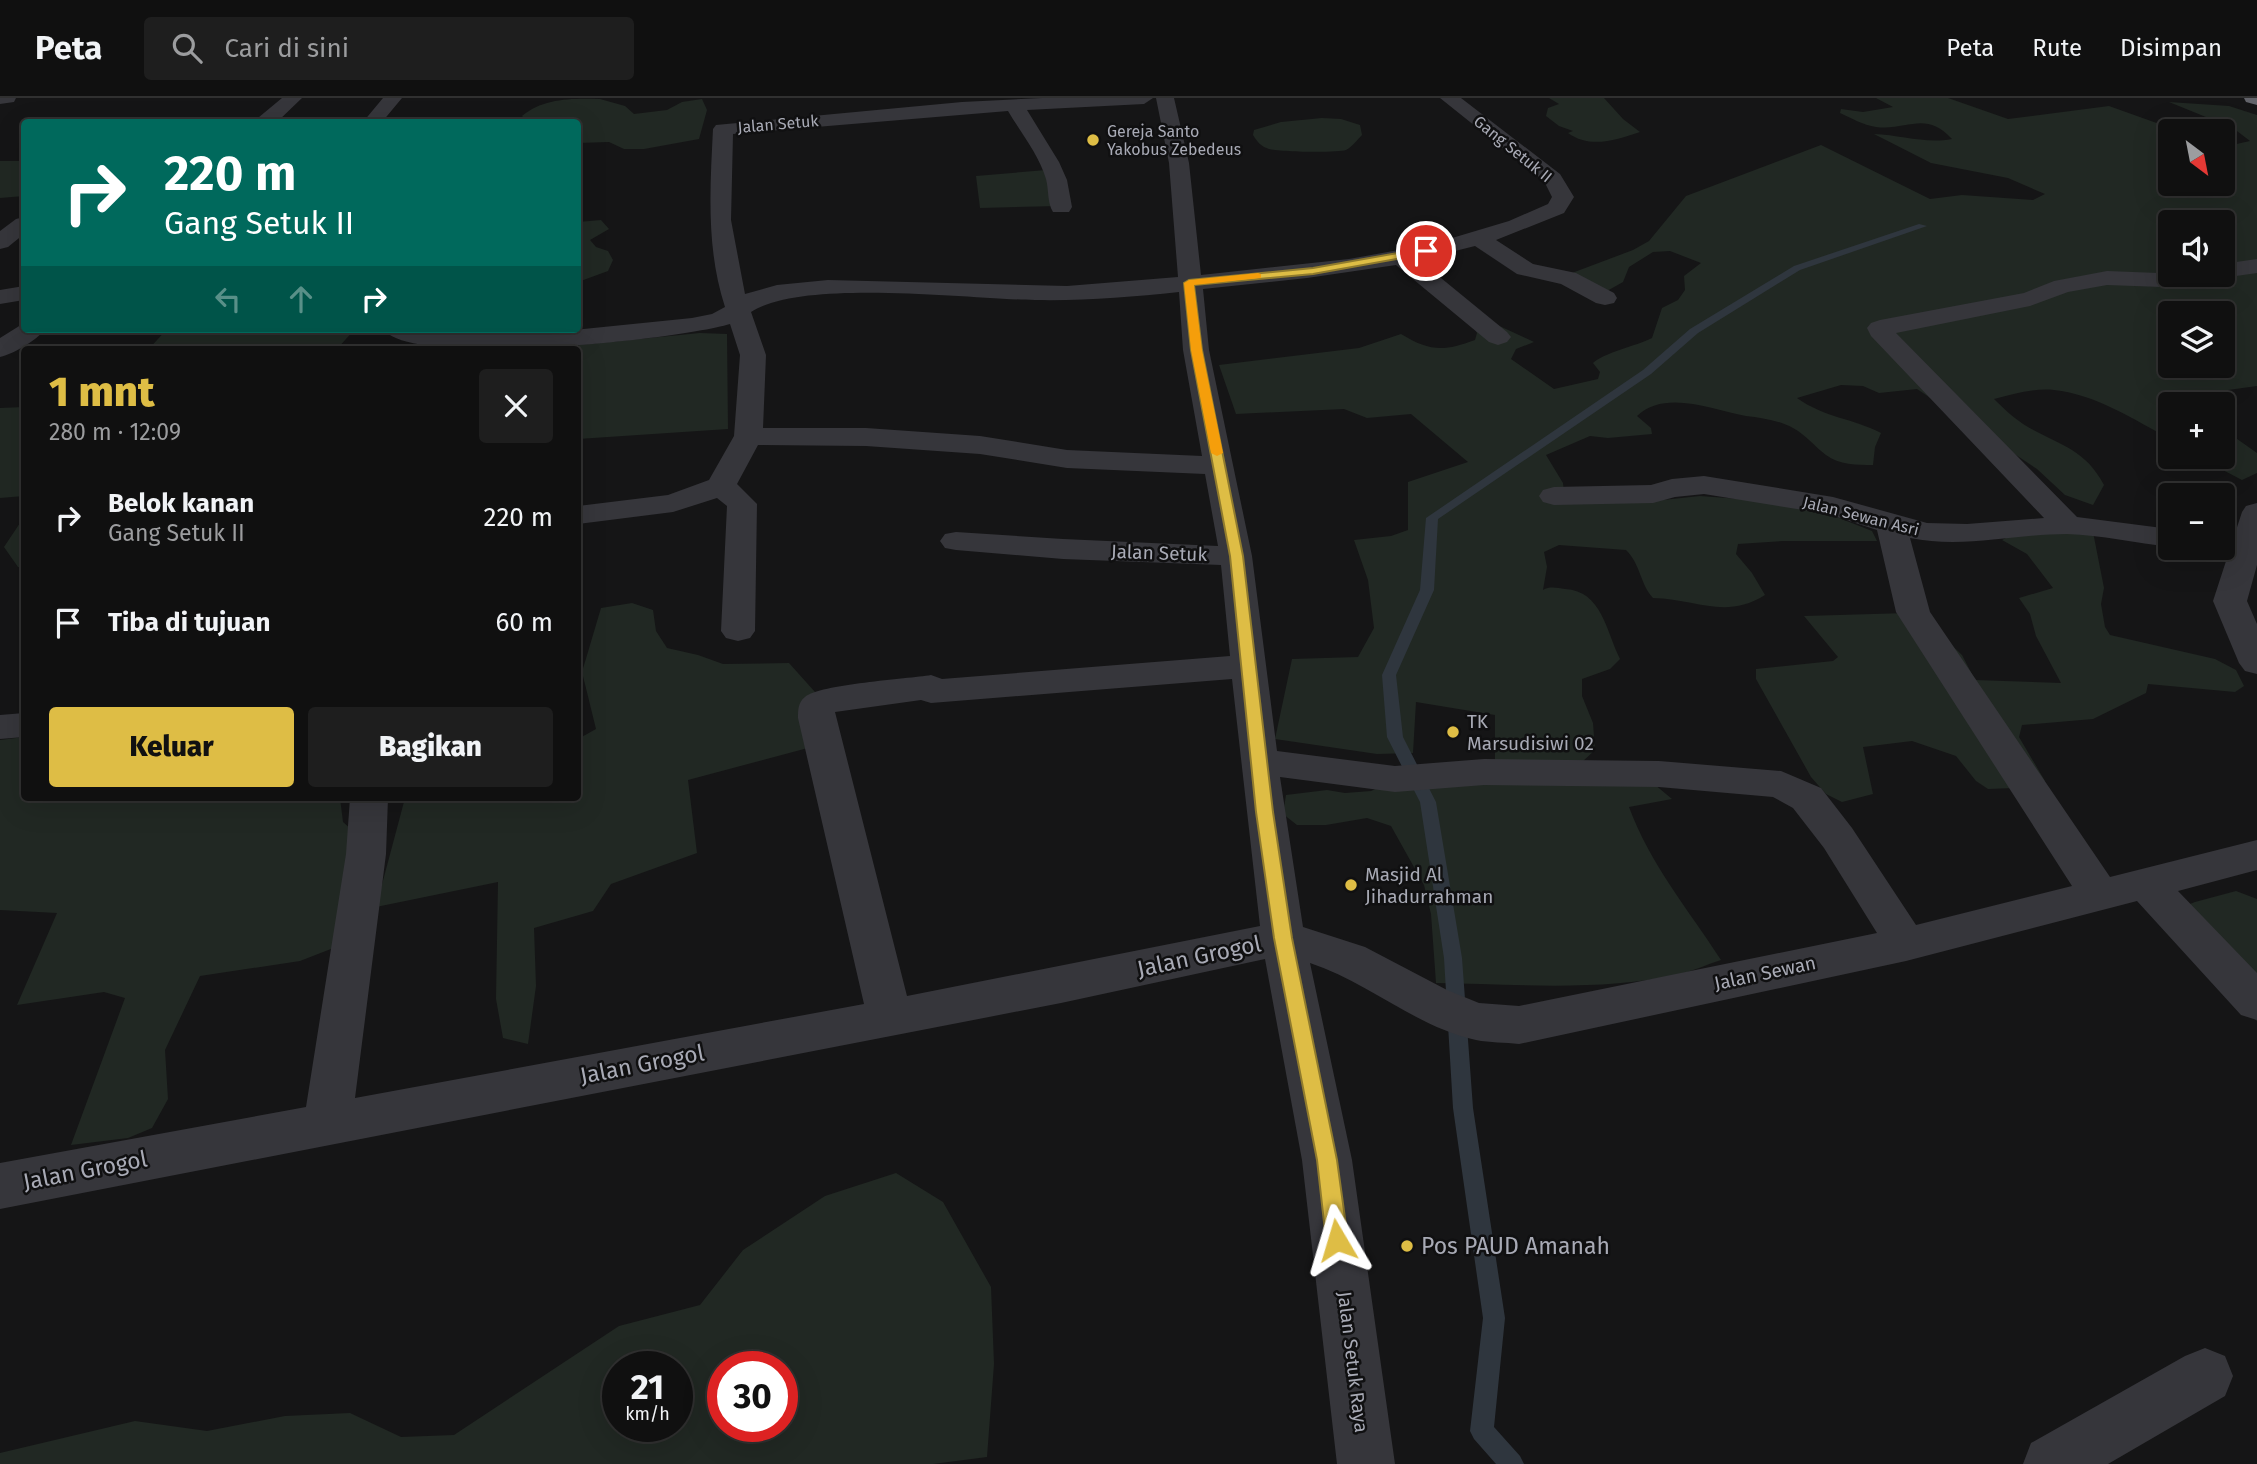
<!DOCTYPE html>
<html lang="id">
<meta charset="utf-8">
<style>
:root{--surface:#101010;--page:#1e1e1e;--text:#f1f3f6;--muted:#9c9d9f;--line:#303030;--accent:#debd45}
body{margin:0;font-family:"Fira Sans",sans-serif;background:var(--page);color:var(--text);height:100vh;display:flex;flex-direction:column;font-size:26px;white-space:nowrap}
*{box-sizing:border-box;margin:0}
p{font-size:23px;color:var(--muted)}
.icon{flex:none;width:38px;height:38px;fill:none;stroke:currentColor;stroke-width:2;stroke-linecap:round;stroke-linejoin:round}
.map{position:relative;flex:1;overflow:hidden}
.drawer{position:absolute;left:21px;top:248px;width:560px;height:455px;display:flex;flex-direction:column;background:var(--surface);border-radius:7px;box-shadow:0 7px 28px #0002,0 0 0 2px var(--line)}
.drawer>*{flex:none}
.banner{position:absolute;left:21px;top:21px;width:560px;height:214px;border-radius:7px;box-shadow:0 7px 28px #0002,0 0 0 2px var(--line);background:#00695c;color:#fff;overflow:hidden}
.needle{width:46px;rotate:148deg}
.controls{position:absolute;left:2158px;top:21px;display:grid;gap:14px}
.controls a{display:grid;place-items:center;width:77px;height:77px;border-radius:7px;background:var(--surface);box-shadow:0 7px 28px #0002,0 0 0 2px var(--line);font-size:35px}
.speed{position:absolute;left:602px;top:1253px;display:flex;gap:14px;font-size:35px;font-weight:700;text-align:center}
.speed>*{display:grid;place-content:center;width:91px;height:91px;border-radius:50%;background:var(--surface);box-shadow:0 7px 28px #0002,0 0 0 2px var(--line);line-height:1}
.speed small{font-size:18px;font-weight:400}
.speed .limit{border:10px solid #d22;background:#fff;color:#111}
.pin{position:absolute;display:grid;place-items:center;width:60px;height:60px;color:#fff;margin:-30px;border:4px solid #fff;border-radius:50%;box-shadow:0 2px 7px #0007}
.me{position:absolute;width:77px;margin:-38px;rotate:353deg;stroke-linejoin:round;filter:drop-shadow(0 0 5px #0008)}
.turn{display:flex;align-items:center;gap:24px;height:147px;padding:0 28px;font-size:32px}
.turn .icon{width:91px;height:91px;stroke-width:2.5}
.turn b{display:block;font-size:49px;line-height:60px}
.lanes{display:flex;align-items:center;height:66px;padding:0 28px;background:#0003;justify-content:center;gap:35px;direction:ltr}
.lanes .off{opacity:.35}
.round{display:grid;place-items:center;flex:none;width:74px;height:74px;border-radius:7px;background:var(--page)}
.summary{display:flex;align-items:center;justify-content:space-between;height:119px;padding:0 28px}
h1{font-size:42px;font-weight:800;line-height:52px;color:var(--accent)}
.primary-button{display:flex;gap:14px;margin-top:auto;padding:14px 28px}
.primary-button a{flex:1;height:80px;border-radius:7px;background:var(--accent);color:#111;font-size:28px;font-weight:800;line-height:80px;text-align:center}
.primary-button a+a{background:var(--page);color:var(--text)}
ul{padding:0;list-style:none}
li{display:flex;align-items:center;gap:21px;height:105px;padding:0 28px}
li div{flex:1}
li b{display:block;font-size:26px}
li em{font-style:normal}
header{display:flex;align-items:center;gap:42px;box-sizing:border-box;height:98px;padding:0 35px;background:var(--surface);border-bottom:2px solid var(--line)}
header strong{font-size:33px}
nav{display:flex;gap:38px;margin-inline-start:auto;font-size:24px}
.search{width:490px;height:63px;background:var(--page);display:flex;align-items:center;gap:18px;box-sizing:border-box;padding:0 24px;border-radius:7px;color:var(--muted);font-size:26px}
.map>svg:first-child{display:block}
</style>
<header>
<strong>Peta</strong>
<div class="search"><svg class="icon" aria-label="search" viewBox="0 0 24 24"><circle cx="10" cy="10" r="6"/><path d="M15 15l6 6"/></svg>Cari di sini</div>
<nav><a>Peta</a><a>Rute</a><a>Disimpan</a></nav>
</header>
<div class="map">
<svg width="2257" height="1366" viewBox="0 0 2257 1366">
<rect width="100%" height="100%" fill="#151516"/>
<!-- green -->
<path fill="#212823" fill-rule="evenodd" d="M1549 0H1604L1623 21 1640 34C1616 42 1590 51 1568 35L1573 33 1559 28 1546 18 1548 10 1559 6Z
M1876 0H1948L2008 21 2109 8 2179 33H2170V86H2222L2223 49 2250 43 2233 30 2169 4 2229 8 2257 17V288L2192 297 2196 306H2170V341C2135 322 2095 296 2054 292 2034 290 2013 296 1994 301 2004 311 2016 322 2028 329 2061 348 2085 351 2104 387L2093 407 2065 397 2037 371 1917 291 1879 295 1863 288 1841 287 1797 300C1825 320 1852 320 1881 335L1875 349 1873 367C1857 367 1839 367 1826 357 1814 348 1806 337 1793 330 1778 322 1762 320 1746 318 1712 312 1666 291 1637 318L1651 330 1652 336 1608 340 1590 338 1546 357 1563 385 1564 394 1663 402 1700 398 1754 402 1829 416 1872 433 1877 443H1783L1738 446 1736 456 1752 475 1765 497C1725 522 1697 501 1653 500 1640 486 1641 467 1626 452L1559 447 1544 454 1547 469 1543 492C1550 488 1557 490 1565 491 1602 493 1606 533 1620 561L1610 571 1582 581V598L1593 625 1595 652 1582 664 1495 662V617L1416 604 1413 655 1377 656 1275 641 1292 561 1358 559 1374 530 1368 482 1354 442 1391 438 1408 432V384L1468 364 1411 316 1367 320 1344 311 1236 316 1219 267 1359 250 1401 236C1429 253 1443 254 1475 242L1477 235 1473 227 1493 225 1534 244 1516 251 1511 261 1554 291 1598 281 1600 274 1593 265C1603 255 1636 248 1652 240L1662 210 1678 202 1685 192 1684 178 1701 165 1670 153 1653 154 1629 169 1623 184 1607 193 1556 181 1633 152 1649 143 1686 98 1821 47 1930 101 1962 97 2033 102 2045 96 2008 80 1931 65 1874 36C1901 37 1925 46 1952 41 1925 12 1908 33 1876 29 1863 27 1851 20 1840 15L1841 11 1863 14 1893 9ZM2170 124H2222V177H2170ZM2170 215H2222V268H2170Z
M600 1 625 8 634 16 667 12 682 4 702 1 707 12 699 41 644 51H624L609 44 578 45V24H528L522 18C543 0 573 0 600 1Z
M1322 20 1341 21 1360 27 1362 37C1357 42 1352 49 1346 52 1338 55 1279 54 1269 51 1262 49 1257 44 1253 37L1254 32 1281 24Z
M0 63H24V98L0 100Z
M1046 72 1057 108 980 110 976 78Z
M601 122 609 131 590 142 596 149 608 153 613 162 608 173 578 184V124Z
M167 231H355L336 252H148Z
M700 235 727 236 728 331 578 341 579 247Z
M24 309V398L0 400V310Z
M2223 331 2257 355V375L2242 382 2198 359H2222Z
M24 419V470L18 469 4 449Z
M2093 434 2104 490 2101 506 2105 529 2110 537 2215 561 2236 572 2244 588 2235 594 2148 586 2146 595 2093 621 2022 627 2019 639 2045 683 2014 690 1988 691 1976 683 1956 658 1912 643 1863 649 1873 696 1842 704 1826 696 1811 679 1756 581V571L1833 563 1838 559 1804 518 1908 515 1940 536 1962 557 1975 582 2061 585 2036 538 2030 516 2019 500 2053 490 2027 456 2002 442 2016 435Z
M632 505 653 512 656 533 667 550 698 557 723 566 789 565 815 594 812 616 819 647 688 682 697 755 611 786 593 813 534 830 536 888 528 946 503 940 496 901 498 784 376 809 405 700H578V641L596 631 582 574 601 510Z
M24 639V700H340L343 724 362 741 336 849 300 863 200 878 165 952 168 1001 152 1030 128 1040 71 1047 125 900 104 894 17 907 57 815 0 812V642Z
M1397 681 1654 686 1672 701 1629 709C1650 766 1688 811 1721 862 1707 866 1694 873 1680 876 1601 894 1516 886 1436 885L1431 816 1424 787 1391 728 1367 720 1326 727H1297L1283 716 1286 697 1327 692 1345 695 1371 693Z
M2236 793 2257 801V923L2229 902 2164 816 2195 804Z
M896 1075 943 1104 991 1189 994 1266 987 1359 933 1366H0V1355L135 1323 207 1333 285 1318 350 1315 401 1339 454 1337 619 1228 700 1207 743 1152 825 1098ZM618 1269H677V1328H618ZM723 1269H782V1328H723Z"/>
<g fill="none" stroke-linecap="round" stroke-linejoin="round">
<!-- stream -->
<path fill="#2f363e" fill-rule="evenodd" d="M1919 126 1927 128 1800 172 1698 235 1651 276 1438 421 1434 492 1396 577 1403 639 1436 704 1462 860 1473 1010 1505 1220 1494 1329 1520 1358 1524 1366H1496L1474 1341 1470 1333 1483 1220 1453 1010 1444 860 1420 704 1387 639 1382 577 1420 492 1426 420 1643 272 1690 231 1794 168Z"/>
<!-- minor -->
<path fill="#36363b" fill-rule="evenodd" d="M0 0H16L14 4 0 6Z
M282 0H302L277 24H253Z
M383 0H402L382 24H363Z
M1042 0H1153L1144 6 1027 12 1059 64 1067 82 1072 109 1069 114H1053C1047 104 1049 92 1046 81 1039 57 1021 35 1008 13L733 36 731 122 745 196 777 187 828 182 1067 188 1178 179 1169 65 1156 0H1174L1189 65 1201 177 1349 161 1432 146 1509 123 1548 106 1552 99 1544 83 1440 0H1461L1560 76 1574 99 1564 115 1496 142 1533 166 1576 175 1614 195 1617 200 1614 205 1605 207 1596 205 1561 186 1517 176 1475 148 1419 162 1507 234 1511 239 1507 244 1498 247 1489 244 1396 167 1307 180 1203 191 1209 252 1252 458 1277 653 1395 668 1484 661 1659 663 1781 673 1821 690 1852 730 1916 827 2072 788 1896 514 1877 432 1828 416 1704 396 1675 399 1653 405 1554 407 1543 404 1539 398 1543 392 1554 389 1651 387 1672 381 1704 378 1833 399 1927 425 1967 426 2044 420 1871 238 1867 230 1871 225 1880 222 2024 195 2054 183 2107 173 2210 177 2206 182 2162 189 2107 187 2068 194 2030 208 1896 235 2077 419 2170 431V449C2137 445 2101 437 2067 436 2015 436 1963 451 1910 440L1930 514 2110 779 2257 742V772L2178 793 2257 875V922L2241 917 2137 803 1906 863 1519 946C1505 944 1490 945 1476 942 1416 929 1368 884 1310 865L1352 1062 1395 1366H1337L1302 1062 1265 861 1061 905 0 1111V1065L306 1009 346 756 350 700H388L386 756 355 1000 864 906 798 620C798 613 798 604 805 599 820 586 907 581 931 577L942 581 1230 558 1221 467 1063 461 956 452 945 450 940 443 945 436 956 434 1063 441 1218 448 1205 376 1067 370 980 356 866 348 758 347 737 386 757 406 755 533 750 540 738 543 726 540 721 533 727 408 717 400 673 414 578 426V408L668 397 709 382 734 338 740 257 730 226C682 241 411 271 383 231L504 235 554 234 692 220 712 216 725 209C706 151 710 91 713 31L716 27 962 4ZM1179 194 1183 252 1202 358 1067 352 980 338 866 330H763L766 257 751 214C802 180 969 201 1035 202 1083 203 1131 199 1179 194ZM1232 581 1260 828 907 898 835 614 921 602 931 605ZM1280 679 1395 694 1484 687 1659 689 1773 699 1793 710 1824 750 1877 835 1519 908 1479 905 1447 892 1365 849 1303 829Z
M24 119V136L8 149 0 151V133L16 121Z
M2257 161V175L2222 180 2213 177H2222V166Z
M24 188V202L0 206V192Z
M24 225V231H45C36 243 15 255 0 259V240Z
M2257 405V467L2247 503 2257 526V576L2245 573 2239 565 2213 503 2242 414 2246 408Z
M24 615V639L0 641V617Z
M2205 1250 2225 1258 2233 1278 2225 1298 2108 1366H2023L2031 1345 2185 1258Z"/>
<!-- highway -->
<path fill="#63646b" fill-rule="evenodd" d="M2244 0H2257V7L2246 4Z"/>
</g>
<!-- route -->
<path fill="#debd45" stroke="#907b2d" stroke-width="2" d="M1426 150 1430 151V155L1313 176 1194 187 1202 252 1243 458 1273 714 1292 840 1337 1062 1348 1142 1345 1149 1337 1152 1329 1149 1326 1142 1317 1062 1274 840 1256 714 1230 458 1191 252 1184 185 1189 182 1313 170Z"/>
<!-- slow -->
<path fill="#f59e0b" d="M1258 175 1261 176V180L1194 187 1202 252 1223 355 1217 358 1211 355 1191 252 1184 185 1189 182Z"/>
<!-- markers -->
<g fill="#debd45" stroke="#101011" stroke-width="2.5">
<circle cx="1093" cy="42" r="7"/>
<circle cx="1453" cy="634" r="7"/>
<circle cx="1351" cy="787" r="7"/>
<circle cx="1407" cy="1148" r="7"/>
</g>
<g text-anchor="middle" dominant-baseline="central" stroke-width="5" stroke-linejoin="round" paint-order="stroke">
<!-- far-street labels -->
<g font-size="16" fill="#a8aab5" stroke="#101011">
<text transform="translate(778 26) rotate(-5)">Jalan Setuk</text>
<text transform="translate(1513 51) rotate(39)">Gang Setuk II</text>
<text transform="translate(1861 418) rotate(14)">Jalan Sewan Asri</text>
</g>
<!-- far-poi labels -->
<g font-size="16" fill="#a8aab5" stroke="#101011" text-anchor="start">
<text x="1107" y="33">Gereja Santo<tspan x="1107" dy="18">Yakobus Zebedeus</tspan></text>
</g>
<!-- street labels -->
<g font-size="19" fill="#a8aab5" stroke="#101011">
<text transform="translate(1159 455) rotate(2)">Jalan Setuk</text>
<text transform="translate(1765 875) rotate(-12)">Jalan Sewan</text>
<text transform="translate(1353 1264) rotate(83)">Jalan Setuk Raya</text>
</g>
<!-- poi labels -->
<g font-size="19" fill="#a8aab5" stroke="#101011" text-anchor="start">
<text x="1467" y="623">TK<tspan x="1467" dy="22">Marsudisiwi 02</tspan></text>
<text x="1365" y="776">Masjid Al<tspan x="1365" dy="22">Jihadurrahman</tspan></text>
</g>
<!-- near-street labels -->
<g font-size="23" fill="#a8aab5" stroke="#101011">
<text transform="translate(1199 858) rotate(-12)">Jalan Grogol</text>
<text transform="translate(642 966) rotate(-11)">Jalan Grogol</text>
<text transform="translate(85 1072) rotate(-11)">Jalan Grogol</text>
</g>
<!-- near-poi labels -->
<g font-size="23" fill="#a8aab5" stroke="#101011" text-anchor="start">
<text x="1421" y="1148">Pos PAUD Amanah</text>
</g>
</g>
</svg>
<div class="controls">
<a><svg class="needle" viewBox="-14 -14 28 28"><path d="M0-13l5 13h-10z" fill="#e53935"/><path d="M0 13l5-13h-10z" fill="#9c9d9f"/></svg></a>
<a><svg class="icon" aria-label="sound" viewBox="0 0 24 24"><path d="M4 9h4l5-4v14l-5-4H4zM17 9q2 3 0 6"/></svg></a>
<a><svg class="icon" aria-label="layers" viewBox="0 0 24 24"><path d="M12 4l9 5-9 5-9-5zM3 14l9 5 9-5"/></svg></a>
<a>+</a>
<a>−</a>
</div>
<div class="speed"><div>21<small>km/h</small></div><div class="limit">30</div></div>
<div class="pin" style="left:1426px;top:153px;background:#d93025"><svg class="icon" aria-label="arrive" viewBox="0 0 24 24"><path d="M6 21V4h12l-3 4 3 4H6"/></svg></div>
<svg class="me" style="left:1337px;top:1142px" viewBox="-20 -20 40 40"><path d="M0-17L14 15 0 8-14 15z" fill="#debd45" stroke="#fff" stroke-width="4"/></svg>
<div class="banner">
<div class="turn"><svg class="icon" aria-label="right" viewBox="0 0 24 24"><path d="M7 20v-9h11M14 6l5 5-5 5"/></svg><div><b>220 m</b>Gang Setuk II</div></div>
<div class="lanes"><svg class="icon off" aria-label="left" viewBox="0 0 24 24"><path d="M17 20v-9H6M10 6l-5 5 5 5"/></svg><svg class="icon off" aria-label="ahead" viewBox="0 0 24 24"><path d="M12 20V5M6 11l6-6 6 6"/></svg><svg class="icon" aria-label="right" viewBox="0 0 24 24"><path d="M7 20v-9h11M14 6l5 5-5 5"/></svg></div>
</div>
<section class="drawer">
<div class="summary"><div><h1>1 mnt</h1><p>280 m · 12:09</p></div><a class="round"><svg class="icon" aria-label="close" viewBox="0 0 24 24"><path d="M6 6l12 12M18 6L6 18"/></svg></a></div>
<ul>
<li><svg class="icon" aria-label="right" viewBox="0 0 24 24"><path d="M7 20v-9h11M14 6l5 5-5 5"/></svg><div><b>Belok kanan</b><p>Gang Setuk II</p></div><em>220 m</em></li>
<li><svg class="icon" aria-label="arrive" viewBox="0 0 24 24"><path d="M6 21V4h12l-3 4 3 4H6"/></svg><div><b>Tiba di tujuan</b></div><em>60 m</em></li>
</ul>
<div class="primary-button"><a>Keluar</a><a>Bagikan</a></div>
</section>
</div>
